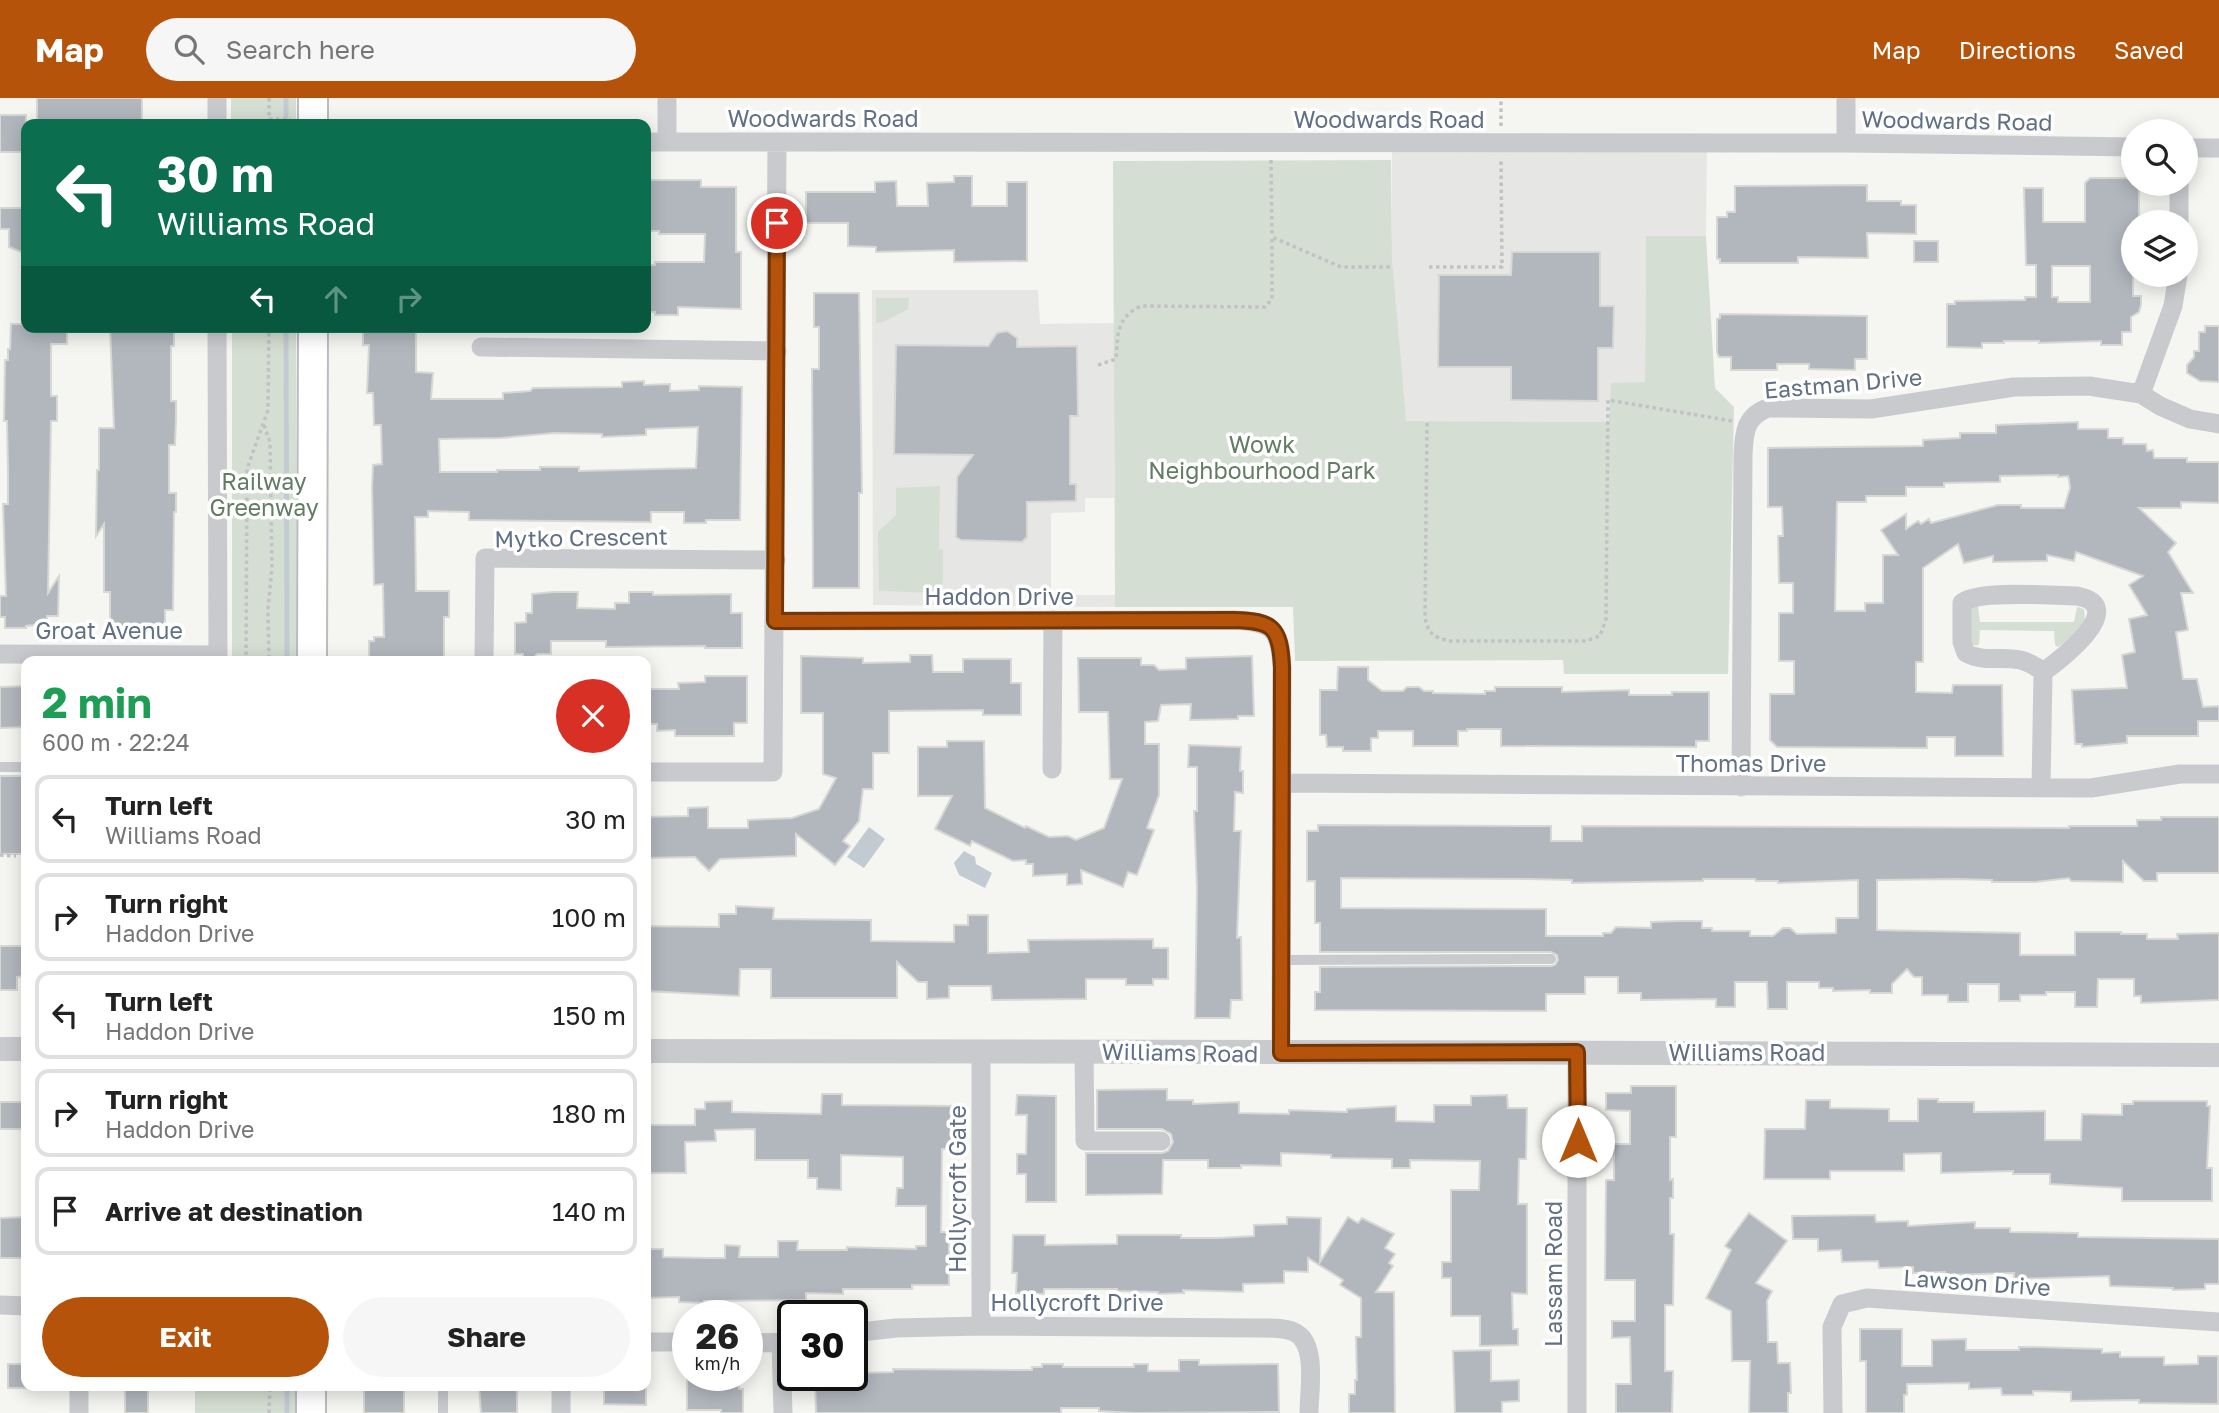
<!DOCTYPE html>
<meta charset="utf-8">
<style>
:root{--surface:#fff;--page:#f6f6f6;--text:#222;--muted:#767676;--line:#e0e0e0;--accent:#b45309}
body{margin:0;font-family:"Golos Text",sans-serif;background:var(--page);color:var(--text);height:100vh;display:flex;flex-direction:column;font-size:26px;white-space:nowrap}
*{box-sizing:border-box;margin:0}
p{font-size:23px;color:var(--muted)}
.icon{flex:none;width:38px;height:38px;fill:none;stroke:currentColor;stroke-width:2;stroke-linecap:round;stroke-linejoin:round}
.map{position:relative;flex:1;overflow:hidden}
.side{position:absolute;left:21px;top:558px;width:630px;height:735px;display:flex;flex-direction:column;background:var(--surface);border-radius:14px;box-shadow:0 4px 18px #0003}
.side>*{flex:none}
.guide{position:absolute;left:21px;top:21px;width:630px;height:214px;border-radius:14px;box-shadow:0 4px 18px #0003;background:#0b6e4f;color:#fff;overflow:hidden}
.buttons{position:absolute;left:2121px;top:21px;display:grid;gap:14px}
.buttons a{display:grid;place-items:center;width:77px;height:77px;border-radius:50%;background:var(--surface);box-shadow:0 4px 18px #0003;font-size:35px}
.speed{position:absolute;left:672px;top:1202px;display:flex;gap:14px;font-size:35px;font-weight:700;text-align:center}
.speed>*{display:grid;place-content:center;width:91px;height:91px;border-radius:50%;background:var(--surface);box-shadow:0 4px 18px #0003;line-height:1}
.speed small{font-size:18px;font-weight:400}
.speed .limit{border:4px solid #111;border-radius:10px;background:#fff;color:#111}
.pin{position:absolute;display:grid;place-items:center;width:60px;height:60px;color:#fff;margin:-30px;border:4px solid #fff;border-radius:50%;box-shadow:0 2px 7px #0007}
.me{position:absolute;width:77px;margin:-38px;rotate:0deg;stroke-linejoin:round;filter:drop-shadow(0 0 5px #0008)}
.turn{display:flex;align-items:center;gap:24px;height:147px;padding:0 21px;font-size:32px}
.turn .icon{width:91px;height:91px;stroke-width:2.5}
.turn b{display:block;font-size:49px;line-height:60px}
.lanes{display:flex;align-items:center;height:66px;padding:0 21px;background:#0003;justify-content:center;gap:35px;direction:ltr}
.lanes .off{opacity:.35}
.round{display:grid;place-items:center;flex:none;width:74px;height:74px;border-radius:37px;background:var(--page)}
.overview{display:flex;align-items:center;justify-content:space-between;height:119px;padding:0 21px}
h1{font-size:42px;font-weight:700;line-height:52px;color:#1e9e55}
.cta{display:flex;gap:14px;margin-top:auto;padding:14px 21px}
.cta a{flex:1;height:80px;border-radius:42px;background:var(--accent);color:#fff;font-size:28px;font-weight:700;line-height:80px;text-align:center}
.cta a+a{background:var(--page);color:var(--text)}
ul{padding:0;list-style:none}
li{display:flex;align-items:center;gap:21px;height:88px;margin:0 14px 10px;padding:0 7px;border:4px solid var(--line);border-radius:14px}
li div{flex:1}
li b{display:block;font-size:26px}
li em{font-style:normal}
header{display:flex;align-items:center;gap:42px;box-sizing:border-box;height:98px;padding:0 35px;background:var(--accent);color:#fff}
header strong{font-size:33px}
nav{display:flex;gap:38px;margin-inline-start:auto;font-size:24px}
.search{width:490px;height:63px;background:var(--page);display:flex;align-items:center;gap:18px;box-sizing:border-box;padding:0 24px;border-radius:38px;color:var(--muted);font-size:26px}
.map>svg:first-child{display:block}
</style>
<header>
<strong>Map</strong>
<div class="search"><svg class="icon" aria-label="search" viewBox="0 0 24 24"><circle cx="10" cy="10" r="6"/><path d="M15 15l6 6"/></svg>Search here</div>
<nav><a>Map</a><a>Directions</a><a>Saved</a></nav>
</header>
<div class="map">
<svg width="2219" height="1315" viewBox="0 0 2219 1315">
<rect width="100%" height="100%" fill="#f5f6f2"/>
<!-- built -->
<path fill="#e6e6e5" d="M1392 47 1707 48 1706 138H1646L1645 285 1610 324 1405 323 1392 160Z
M872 192H1038L1040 226 1114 225V400H1085V414L1051 415V497H1115V509L873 507Z"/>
<!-- green -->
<path fill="#d5ded2" d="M231 0H296V26H231Z
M1391 62 1392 160 1406 323 1609 324 1611 285 1645 284 1646 138H1706L1715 290 1734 309 1728 576H1564L1563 562 1295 563 1293 509H1115L1113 63Z
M876 200H909L908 211 883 224 876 225Z
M232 229H296L297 563H232Z
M940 388 939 451 943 452V484L936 495 879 493 878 434 896 417V390Z
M1973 508 1978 509 1980 524H2074L2077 509 2084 511 2085 524 2073 540 2058 549 2055 547 2054 533 1980 532 1979 546 1976 548 1971 545 1970 512Z
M195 1288H296V1315H195Z"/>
<!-- water -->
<path fill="#c3cbd2" d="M869 729 885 741 864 770 847 759Z
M964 753 975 759 976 766 992 775 985 790 959 777 954 765Z"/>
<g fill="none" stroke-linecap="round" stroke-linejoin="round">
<!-- stream -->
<path stroke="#c3cbd2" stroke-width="5" d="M286 0V26
M286 229 287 564
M287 1288V1315"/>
</g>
<!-- building -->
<path fill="#b2b7be" stroke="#d7d7d4" stroke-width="2" fill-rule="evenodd" d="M37 0H142V26H37Z
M0 17H26V54H0Z
M954 78H972V108H1007V84H1027V163L954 164V152L876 154V149L848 148V125H806V94H875V84L896 83 897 108H928L927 85 954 84Z
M2090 80H2133V86H2139V124H2133V198H2141V207L2139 214 2131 219V234H2122V247H2101V243L2039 245V243H2004V245H1982V250L1947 249V206H1955V203L2025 202V199H2036V167H2026L2024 90H2043V124H2085V85ZM2052 168H2090V204H2058V199H2052Z
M646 82H701V89H736V154H741V211L678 209V217H655V214H646V167H655V164H704L705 136H659V133H646Z
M1867 87V103H1901V107H1916V136L1867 135 1868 160 1798 159V165H1720V161H1717V119H1727V114H1735V88Z
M0 110H26V156L9 149V131H0Z
M1914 143H1938V164H1914Z
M1512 154H1600V208H1614L1613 250H1598V303L1511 302V269H1438L1439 177H1511Z
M814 195H859L862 395H859V490H813L812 271H819V229H814Z
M1720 216 1867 218V261H1855V272L1809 271V266H1777V272H1731V259H1719L1717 254V221L1720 220Z
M11 226H26V229H67V246H51V298H57V323H51L48 495 59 478 58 518H47V526L26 528V530H5V519H0V498H6L3 406H8V373L7 323H4L5 262H8V251H10Z
M2205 228H2219V284L2200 283 2187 275V267L2194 259V253H2199V234H2205Z
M110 229H174V248H171V303H176V321L175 347H169V395H176V414H174L173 512H165V529H152V532L110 531V494H104V426L96 438 97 372H99V330H114Z
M363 229H416V274L433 275 431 301H503V295L530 293 533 290 622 289V284L644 283V287L670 286V293L699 292V288L742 289 740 422H706V425H684V414H651V424L469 422V414L428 413V419H415L416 493H449V519H444V564H369V543H374V539H384L383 486 374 487 372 389 373 367 382 366 381 327H374L373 295H367L369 247H363ZM698 329 696 370 579 373V369H540V372H497V374H440L439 341 501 340 554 335 602 336V339L646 337V331Z
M1007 233 1017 240V249L1077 248 1078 318H1070V386H1076V403L1027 404V439L1022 444 961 442 956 439 957 379 973 357 894 356 896 247 988 248 997 235Z
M2078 324V331H2108V340H2123V346H2146L2147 353 2153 352 2154 360H2187V364H2219V405L2181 404V410H2139L2176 445 2168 454 2193 495H2181L2188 532 2176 534 2183 581H2197L2203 609 2219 608V623H2198V638H2127V645L2082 649V646H2075L2072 592 2127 590 2122 557 2135 554 2129 521 2147 517 2129 487 2143 478 2076 454 2074 463 2047 457V463L1993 464V458L1964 465 1958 446 1923 470V564H1916V594L1952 595 1953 587H2002L2003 658H1955V639H1927V650L1777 649 1770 642V596H1794V563H1779V515H1793V485H1779L1778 438H1783L1782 409H1768V350L1923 348V342L1960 340V335H1996V327ZM2058 377V379L2068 378 2069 382 2070 390 2064 410H2021V407H1998L1931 425 1929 421 1921 426 1918 423 1906 431V416L1881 432 1898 457H1883V505H1865V513H1835L1837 404H1866V398H1906V389H1944V385L2000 384V378Z
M554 494H578L577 510 615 511V505H629V494H653V497L731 496V515H742V550H705V548L606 549V543H551V556H537L530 564H523V556H515V525L526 524V515H532V496Z
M910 557H932L933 574H963V561H1011V585H1021V617H983V612L889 613V655H873V691H863L859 723 843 743 850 748 835 767 796 736V758L720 761 709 773 695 759 646 760V719L688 718V710L708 709V730H748V722L792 720 819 711 836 680 823 676V615H801V558L863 560V565L910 564Z
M1252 558 1254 618H1238V621L1190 622 1191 606 1161 607 1158 623 1145 624V646H1159V697L1147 730 1154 732 1137 777 1128 774 1123 789 1081 772 1082 786 1067 787V776L1033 778V766H1026V762L1013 763 972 743 970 748 935 731 952 698H918V649H947V643H984L985 710 1025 730 1026 728 1049 739 1068 738 1076 742 1104 730 1122 681H1110L1108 614H1079L1078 560H1141V567H1154L1159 572 1186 571V560Z
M1338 569H1368V582L1382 593H1403L1407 589H1419L1424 593H1433V595L1485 596V593H1495V589H1562V594L1629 592V597H1672V594H1709V643H1696V649L1501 648V631H1467V633H1458V648H1413V633H1378V640H1371V653H1343V649H1327L1326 637H1320V592H1337Z
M705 578H747V625H734V638H675V632L657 633V626H646V591H679L678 585 705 584Z
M26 588V629L0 630V589Z
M1189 647 1241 649 1240 673H1243V695L1235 694 1234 733H1241L1237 840 1241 839 1242 902H1231L1230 920H1195L1197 791 1194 713H1197V669H1188Z
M0 678H26V756H0Z
M2161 719H2219V775H2157V783H2144L2123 763V784L2071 783 2069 780 2035 784H1992V782L1957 781 1877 782V832L2020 835V857H2075V834H2121V836H2147V841H2178L2177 836 2219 835V902L2141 905V898H2134V881H2098L2097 909H2075V894H2046V897H2020V903H1999V886H1968V904H1948V897H1922V879H1914L1907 871 1892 886V895H1870V892L1833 893V890H1819V884H1787V911H1768L1767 884H1735V909H1716V901L1641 902V895H1618V879H1585V896H1546V913L1315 912V894H1320V869L1551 868 1555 867 1558 862 1557 857 1551 854H1320V825H1315V783H1307V733H1318V727L1551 728V743H1582V728L2069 730V728H2137V722H2161ZM1341 780 1529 781 1572 782V785L1703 783V781H1755L1756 783H1778V785L1858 782V820H1836V835L1797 836 1790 830H1783L1773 838H1750V833H1712V830H1702V823H1680L1651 824V830L1616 829 1611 835H1603V838H1546V811L1341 810Z
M736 808 774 810 773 821 871 822V843L954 844V827H968V817H988V855L1029 854 1028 842 1153 841V850H1168V881H1153V887H1126V881H1086V901L992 902 991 888H949V900L927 901V884H918L897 864V900H771V871H740L739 898 646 893V828L719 829V816H736Z
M0 848H26V878L17 879V892H0Z
M1631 988H1676V1039H1670V1082L1673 1081V1100H1670V1136H1674L1673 1207H1665V1273H1673L1672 1315H1616V1286H1631L1630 1239 1612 1240V1223H1635V1182H1605L1606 1082H1614V1046H1630V1013L1606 1012V995H1631Z
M1167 991V1002H1193V1006L1239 1004V1015L1289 1016V1012L1347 1014V1011L1396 1008V1023L1434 1024V1007H1471V998L1507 997 1508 1010H1527L1526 1061H1519L1518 1106H1527V1196L1512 1195 1513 1231H1518V1247L1480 1248V1218H1451V1180H1442V1164H1451V1092H1479L1480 1063 1410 1062V1070H1392V1061L1331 1060V1057L1281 1055V1068L1241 1067V1070H1208V1062H1163L1162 1096 1086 1097V1055H1162L1168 1053 1173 1044 1171 1036 1162 1031H1097V992Z
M822 996H842V1007L958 1008V1051H942L941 1134H949V1187H912V1191H843V1196L806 1195V1202L704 1203V1205L679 1204V1199L646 1200V1151H663V1159L708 1160H725V1147L740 1148 739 1159H778V1143H798L797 1152H847V1149L916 1151V1148H926V1108H896L897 1090H903V1059L841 1057V1092L817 1091V1080H808V1062H755V1031L715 1032 716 1043 685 1044 686 1075H646V1027H695V1011H705V1004L732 1003V1014L821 1016Z
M1017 997 1056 998V1104H1026V1076H1017V1056H1026L1027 1017H1016Z
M1918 1001H1938V1004H1974V1014L2045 1013V1042H2081L2082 1016 2122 1017V1006H2133V1003H2207V1008H2210L2207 1070H2212V1103H2122V1090L2050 1086V1076H2013V1073L1941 1075V1055L1904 1056V1073H1830V1081H1764L1765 1031H1805L1806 1002H1830V1010L1889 1011V1023H1918Z
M0 1004H26V1031H0Z
M1749 1115 1787 1143 1756 1185 1772 1193 1767 1203 1768 1244H1777L1778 1265H1790L1791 1295H1788V1315H1749L1750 1263H1732L1731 1213 1706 1200 1731 1152 1725 1148Z
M1875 1117 1876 1124 1908 1123V1128L1975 1124V1130H2010V1134L2078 1135V1139L2219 1141V1186H2205V1191L2173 1192V1190L2110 1188 2109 1178 2014 1181V1175L1946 1177 1945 1174 1913 1175V1169L1879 1170 1878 1163 1842 1164 1841 1152 1818 1153V1141H1793L1792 1118Z
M26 1119V1160H0V1120Z
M1287 1119 1321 1120 1320 1164 1348 1119 1358 1125 1362 1120 1394 1136 1385 1150 1395 1156 1389 1165 1393 1168 1376 1194H1394L1395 1315H1349V1296H1355V1282H1357L1356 1239H1361V1200L1340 1187 1343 1182 1308 1160V1174L1284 1173V1185L1243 1186V1194L1183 1192 1184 1195 1158 1196V1194L1117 1193V1191H1044V1196L1016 1195 1017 1175H1012L1013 1137H1045V1147L1117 1146V1137H1181V1140H1219L1254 1138V1127L1287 1126Z
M1860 1231H1902V1268H1932V1242L1966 1241V1252H2019V1249H2036L2102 1251V1255L2120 1254V1259H2164V1267L2198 1266V1258H2218V1306L2139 1305V1302L2071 1303V1294L2033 1293V1297H2002L2001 1290 1969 1291V1285L1907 1286V1297H1904V1315H1866V1263H1860Z
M1491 1252V1283L1519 1282V1303L1502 1304V1315H1455L1453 1253Z
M1179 1262H1199V1267L1278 1266 1279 1314 1134 1315 1099 1313V1310H1061V1315H816L815 1281H855V1275L893 1274V1271L1032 1272V1269H1042V1266H1063V1269H1134V1266H1148V1273H1179Z
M8 1266H26V1290H8Z
M687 1278H739V1291H743V1315H721V1312H687Z
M125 1288H148V1315H125Z
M364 1288H404V1315H364Z
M479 1288H517V1315H481Z
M604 1288H646V1307L604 1306Z"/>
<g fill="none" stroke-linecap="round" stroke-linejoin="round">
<defs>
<path id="secondary" d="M313 26V0
M312 564 313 229
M311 1288V1315"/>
</defs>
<!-- secondary casing -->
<use href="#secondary" stroke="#b9bdc2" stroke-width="32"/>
<!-- path -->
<path stroke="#c0c2c4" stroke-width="3.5" stroke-dasharray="3.5 3.5" stroke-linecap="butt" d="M269 0V26
M269 21H291
M1501 28V0
M1271 62 1272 139
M1429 169H1502L1501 62
M1098 267 1116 261C1118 236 1116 220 1141 208L1265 209 1272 201V139L1341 169H1393
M1427 325 1425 518C1427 535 1434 540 1450 543H1586L1600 538 1606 521 1608 302 1732 323
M264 327 270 344 272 469 268 511 269 564
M246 564 247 371 268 312 269 229
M0 757 16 758
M269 1315 270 1288"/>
<!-- service -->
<path stroke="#c8cace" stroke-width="10" d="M0 669H26
M1281 862 1551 861
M443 1288V1315"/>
<!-- minor -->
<path stroke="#c8cace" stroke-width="19" d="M217 0V26
M667 0V44
M646 44 1846 45 2133 49
M1846 45V0
M2186 50H2219
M2179 86V124
M217 229 218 564
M481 249 777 253
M2141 296 2173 208 2178 177
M775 523 1234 522C1272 524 1280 530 1282 569L1281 955
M0 556 218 557
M484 564 485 460 776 462
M1052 671 1053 522
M646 674H773L777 44
M1282 685 2091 690 2180 676H2219
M1741 689 1743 357C1744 335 1745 318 1768 310L1871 311 2014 289 2089 288 2141 296 2160 308 2190 321 2219 326
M2041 690 2043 574C2013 549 1992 569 1966 555L1962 544V505C1978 491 2053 498 2077 498 2131 508 2059 563 2043 574
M1084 953 1085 1043H1161
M981 954V1228
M0 1207 26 1208
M852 1235 896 1230 981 1228 1256 1230C1268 1230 1282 1229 1294 1234 1318 1244 1309 1293 1309 1315
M646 1244H688
M747 1245 792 1244
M781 1245 783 1315
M79 1288V1315
M561 1288V1315
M1577 1315V954
M1833 1315 1832 1229 1842 1206 1867 1200 2219 1224"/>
<!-- tertiary -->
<path stroke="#c8cace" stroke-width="24" d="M0 951H26
M646 953C1170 954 1695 954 2219 957"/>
<!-- secondary -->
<use href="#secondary" stroke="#fff" stroke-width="28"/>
</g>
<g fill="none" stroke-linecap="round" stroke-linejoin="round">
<defs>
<path id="route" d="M777 125 775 523 1234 522C1273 523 1280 529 1282 569L1281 955 1577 954 1578 1043"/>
</defs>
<!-- route casing -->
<use href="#route" stroke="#753606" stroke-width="18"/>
<!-- route -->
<use href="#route" stroke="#b45309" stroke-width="12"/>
</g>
<g text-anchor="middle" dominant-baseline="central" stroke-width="7" stroke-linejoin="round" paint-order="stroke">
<!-- street labels -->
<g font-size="23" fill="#627085" stroke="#fff">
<text x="823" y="20">Woodwards Road</text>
<text x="1389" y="21">Woodwards Road</text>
<text transform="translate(1957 22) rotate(1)">Woodwards Road</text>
<text transform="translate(1843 285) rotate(-5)">Eastman Drive</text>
<text transform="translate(581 439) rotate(-1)">Mytko Crescent</text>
<text x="999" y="498">Haddon Drive</text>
<text x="109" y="532">Groat Avenue</text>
<text x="1751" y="665">Thomas Drive</text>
<text transform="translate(1180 954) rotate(1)">Williams Road</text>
<text x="1747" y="954">Williams Road</text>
<text transform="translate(957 1091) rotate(-90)">Hollycroft Gate</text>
<text transform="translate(1553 1176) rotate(-90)">Lassam Road</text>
<text transform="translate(1977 1184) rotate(4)">Lawson Drive</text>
<text x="1077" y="1204">Hollycroft Drive</text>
</g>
<!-- park labels -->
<g font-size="23" fill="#637c62" stroke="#fff">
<text x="1262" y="346">Wowk<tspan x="1262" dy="26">Neighbourhood Park</tspan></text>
<text x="264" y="383">Railway<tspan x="264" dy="26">Greenway</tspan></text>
</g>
</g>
</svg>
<div class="buttons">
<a><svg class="icon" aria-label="search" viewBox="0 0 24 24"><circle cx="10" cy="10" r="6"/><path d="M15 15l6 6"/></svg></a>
<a><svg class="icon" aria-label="layers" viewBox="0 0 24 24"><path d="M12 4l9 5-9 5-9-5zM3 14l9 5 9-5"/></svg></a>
</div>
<div class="speed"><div>26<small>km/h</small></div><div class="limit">30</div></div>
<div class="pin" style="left:777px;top:125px;background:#d93025"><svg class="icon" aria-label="arrive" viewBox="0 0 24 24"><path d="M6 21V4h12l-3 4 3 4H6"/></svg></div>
<svg class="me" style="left:1578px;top:1043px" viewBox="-20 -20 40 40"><circle r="19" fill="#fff"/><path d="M0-13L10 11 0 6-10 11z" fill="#b45309"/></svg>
<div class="guide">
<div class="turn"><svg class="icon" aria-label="left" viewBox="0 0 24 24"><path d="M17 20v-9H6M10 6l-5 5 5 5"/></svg><div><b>30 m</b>Williams Road</div></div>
<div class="lanes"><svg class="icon" aria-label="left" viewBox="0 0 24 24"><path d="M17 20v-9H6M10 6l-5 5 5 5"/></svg><svg class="icon off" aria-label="ahead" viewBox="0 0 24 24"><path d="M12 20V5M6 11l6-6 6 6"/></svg><svg class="icon off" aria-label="right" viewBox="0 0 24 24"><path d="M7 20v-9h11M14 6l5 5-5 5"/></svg></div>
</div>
<section class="side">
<div class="overview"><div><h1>2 min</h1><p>600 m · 22:24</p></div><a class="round" style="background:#d93025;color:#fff"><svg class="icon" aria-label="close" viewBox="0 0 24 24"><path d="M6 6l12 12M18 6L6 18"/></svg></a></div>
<ul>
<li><svg class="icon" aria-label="left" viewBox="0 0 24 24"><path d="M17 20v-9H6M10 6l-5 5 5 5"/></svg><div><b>Turn left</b><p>Williams Road</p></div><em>30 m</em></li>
<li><svg class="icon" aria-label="right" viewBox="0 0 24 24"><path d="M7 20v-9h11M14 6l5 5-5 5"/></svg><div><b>Turn right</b><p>Haddon Drive</p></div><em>100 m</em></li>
<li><svg class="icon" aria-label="left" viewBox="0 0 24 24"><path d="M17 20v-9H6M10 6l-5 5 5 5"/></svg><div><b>Turn left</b><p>Haddon Drive</p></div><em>150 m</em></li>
<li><svg class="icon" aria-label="right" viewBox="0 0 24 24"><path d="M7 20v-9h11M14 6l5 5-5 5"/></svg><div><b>Turn right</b><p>Haddon Drive</p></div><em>180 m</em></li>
<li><svg class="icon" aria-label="arrive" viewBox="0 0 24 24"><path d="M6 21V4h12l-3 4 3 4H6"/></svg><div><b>Arrive at destination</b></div><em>140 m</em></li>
</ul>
<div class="cta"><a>Exit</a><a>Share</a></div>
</section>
</div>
